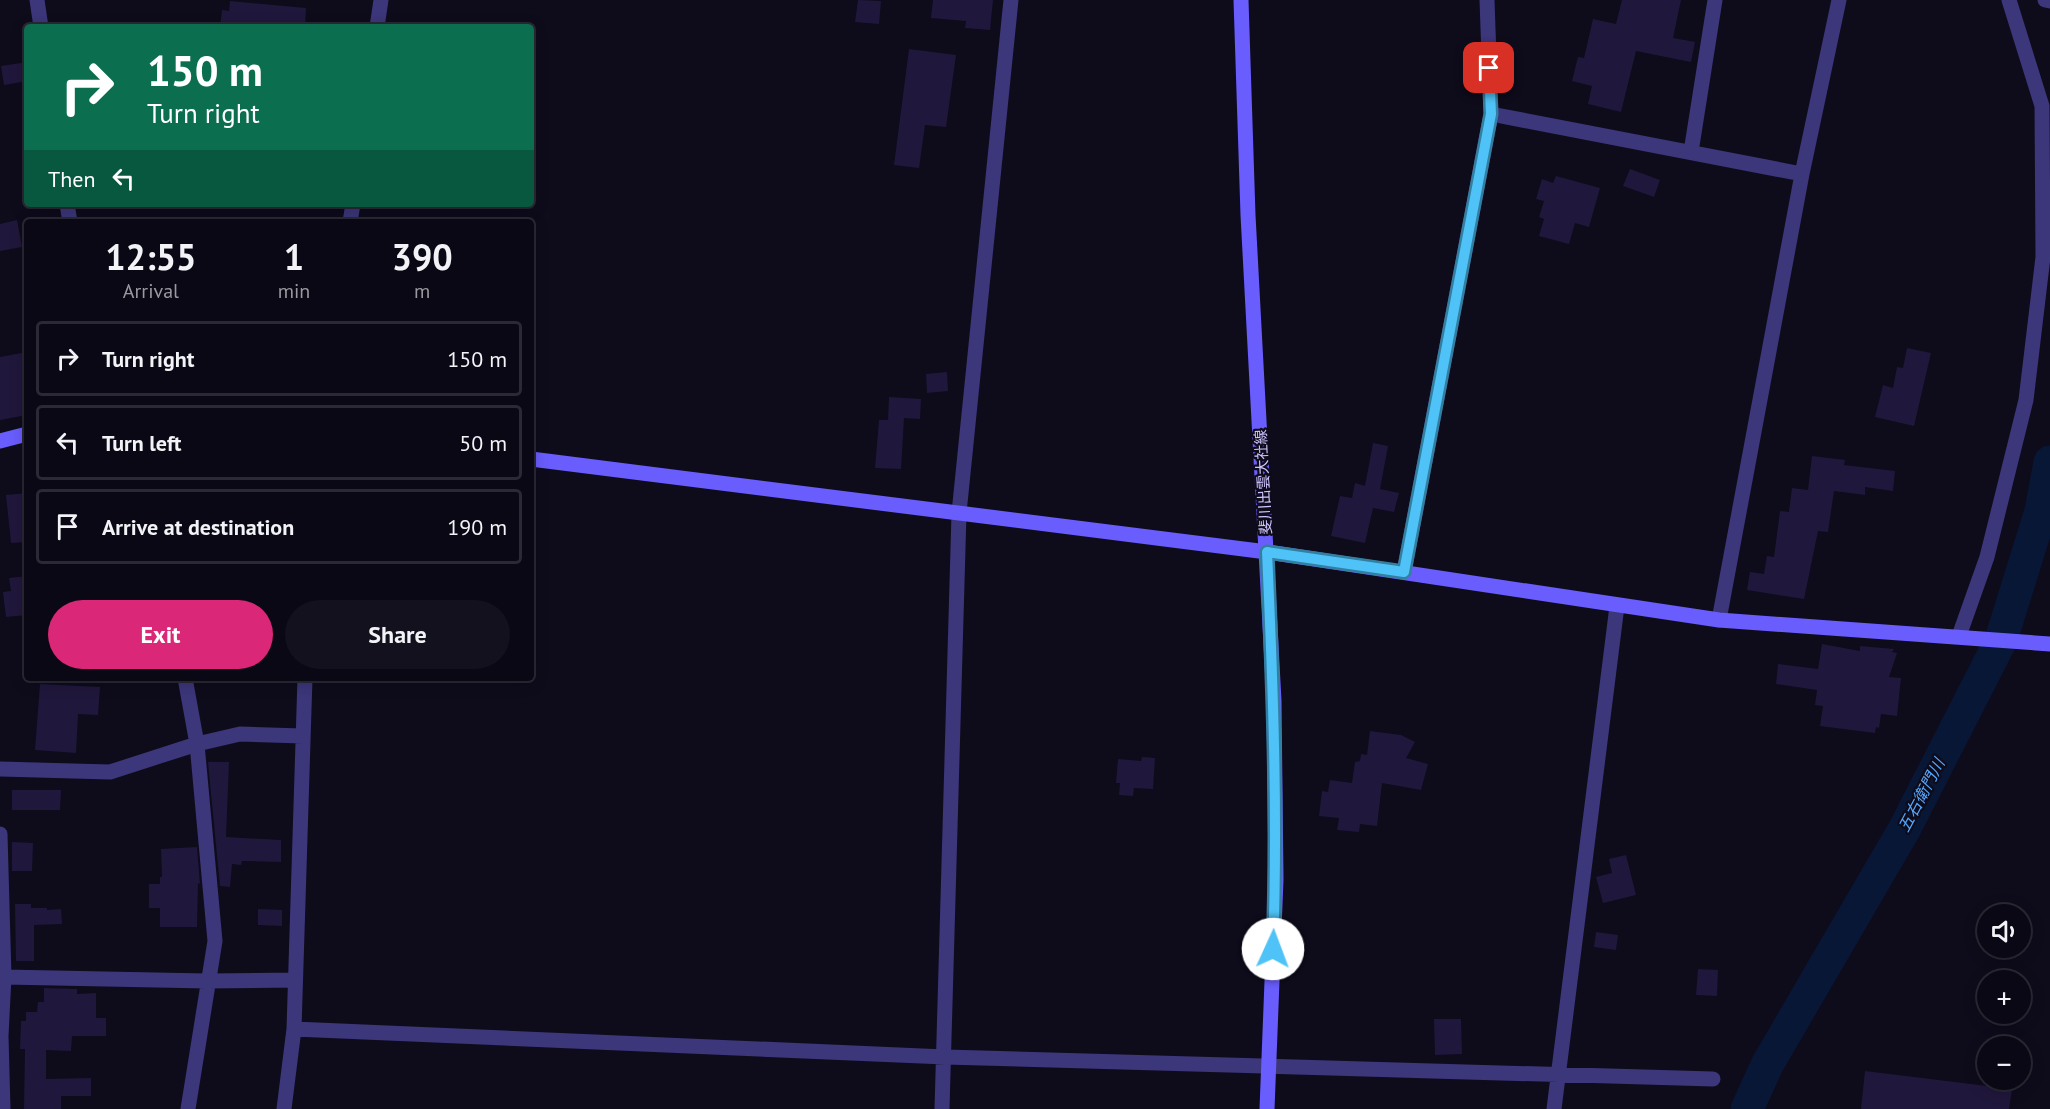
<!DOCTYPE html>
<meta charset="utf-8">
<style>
:root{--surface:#0a0814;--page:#13111d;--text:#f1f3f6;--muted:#999aa0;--line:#2a2934;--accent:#db2777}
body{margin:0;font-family:"PT Sans","Noto Sans JP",sans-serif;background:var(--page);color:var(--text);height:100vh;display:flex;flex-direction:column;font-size:22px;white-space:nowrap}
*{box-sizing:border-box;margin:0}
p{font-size:20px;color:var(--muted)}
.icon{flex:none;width:33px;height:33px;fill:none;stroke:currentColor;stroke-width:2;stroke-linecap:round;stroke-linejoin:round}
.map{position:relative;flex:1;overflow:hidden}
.sheet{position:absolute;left:24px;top:219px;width:510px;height:462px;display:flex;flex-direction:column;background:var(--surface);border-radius:6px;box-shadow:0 3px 15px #0003,0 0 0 2px var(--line)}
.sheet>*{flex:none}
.top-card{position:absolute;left:24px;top:24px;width:510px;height:183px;border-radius:6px;box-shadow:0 3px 15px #0003,0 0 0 2px var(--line);background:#0b6e4f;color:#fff;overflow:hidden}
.tools{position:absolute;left:1977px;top:904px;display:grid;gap:12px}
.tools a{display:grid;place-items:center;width:54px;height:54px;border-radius:50%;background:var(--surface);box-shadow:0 3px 15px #0003,0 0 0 2px var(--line);font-size:30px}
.pin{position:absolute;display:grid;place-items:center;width:51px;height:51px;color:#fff;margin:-26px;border-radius:12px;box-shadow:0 3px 9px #0006}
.me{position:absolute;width:66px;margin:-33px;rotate:2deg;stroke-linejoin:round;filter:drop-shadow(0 0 4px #0008)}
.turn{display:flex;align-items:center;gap:21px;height:126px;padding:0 24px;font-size:27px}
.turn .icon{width:78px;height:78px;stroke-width:2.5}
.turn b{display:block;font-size:42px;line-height:51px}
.then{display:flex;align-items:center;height:57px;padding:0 24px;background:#0003;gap:12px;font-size:22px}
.eta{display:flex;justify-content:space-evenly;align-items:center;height:102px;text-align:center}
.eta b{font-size:36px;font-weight:700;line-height:42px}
.action{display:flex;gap:12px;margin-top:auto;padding:12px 24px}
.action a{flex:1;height:69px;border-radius:36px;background:var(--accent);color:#fff;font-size:24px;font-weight:700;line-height:69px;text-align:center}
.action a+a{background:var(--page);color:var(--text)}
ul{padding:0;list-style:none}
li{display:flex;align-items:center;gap:18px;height:75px;margin:0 12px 9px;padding:0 12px;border:3px solid var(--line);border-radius:6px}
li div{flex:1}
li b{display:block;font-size:22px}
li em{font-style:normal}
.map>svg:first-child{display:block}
</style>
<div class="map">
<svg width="2050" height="1109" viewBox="0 0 2050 1109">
<rect width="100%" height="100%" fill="#0e0b1b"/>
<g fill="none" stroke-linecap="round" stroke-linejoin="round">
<!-- river -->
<path stroke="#091736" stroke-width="33" d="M1747 1109 1767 1065 1905 828 2001 640 2041 511 2050 462"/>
</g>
<!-- building -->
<path fill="#20173c" d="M858 0 881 1 879 24 855 22Z
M933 0H993L990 30 965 28 966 21 931 18Z
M1622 0H1681L1673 38 1695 42 1691 62 1636 51 1621 112 1588 104 1592 86 1572 81 1578 57 1584 58 1593 19 1616 24Z
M230 1 306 8 305 26 220 27 222 10 229 11Z
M909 49 956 55 946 127 925 125 919 168 894 165Z
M27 62V81L4 85 1 66Z
M1630 169 1660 180 1654 197 1623 186Z
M1556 176 1600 188 1589 227 1575 223 1569 244 1539 236 1544 219 1539 217 1544 201 1536 199 1542 179 1553 183Z
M17 220 22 247 0 251V224Z
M1907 348 1931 353 1914 426 1875 417 1883 385 1893 388 1897 367 1903 368Z
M27 352V415L0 420V357Z
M947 372 948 391 927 393 926 374Z
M889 397 921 399 920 419 904 418 901 469 875 468 879 420H888Z
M1373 443 1388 446 1380 489 1399 493 1394 512 1373 508 1365 543 1331 536 1340 496 1352 498 1355 483 1365 486Z
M1812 456 1845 460 1844 465 1895 471 1893 491 1865 487V495L1834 491 1828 532 1818 531 1804 599 1747 590 1750 572 1764 574 1767 556 1774 557 1780 511 1789 512 1792 488 1808 490Z
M27 493V542L11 543 6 495Z
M27 576V615L6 617 3 592 11 591 9 578Z
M1822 644 1860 651V646L1894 649 1892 652 1897 653 1889 677 1901 678 1897 716 1881 714 1879 728 1876 727 1875 733 1820 726 1823 706 1815 705 1817 690 1776 684 1778 664 1818 669Z
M40 684 100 687 98 715 78 714 76 753 35 750Z
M1370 731 1401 735 1415 742 1406 758 1428 764 1421 790 1382 783 1377 826 1360 824 1359 832 1337 830 1339 818 1319 816 1322 791 1328 792 1330 780 1352 783 1355 762 1360 761 1361 754 1367 755Z
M1142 757 1155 758 1153 789 1134 788 1133 796 1119 795 1120 783H1116L1118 759 1141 761Z
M208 762H229L226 837 281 840V862L242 861 241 865 232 864 230 887 220 886Z
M12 790H61L60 810H12Z
M12 842 33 843 32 871H12Z
M197 847 200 884 198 883 197 927H160V908H149V884H160V877H162L161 849Z
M1626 855 1636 895 1603 903 1596 877 1612 873 1609 859Z
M15 904H31V908H47V910L61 909 62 924 34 925V961H16Z
M258 909 282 910V926L258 925Z
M1596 932 1618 935 1616 950 1594 947Z
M1698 969 1718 970 1717 996 1696 995Z
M44 988 77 989V994L96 993V1018H106V1036H72L71 1051 46 1050V1079L91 1078V1096H61V1109H24L25 1049H20L21 1021H26V1012H37L38 1002H44Z
M1434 1019H1461L1462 1054 1435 1055Z
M1865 1071 2012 1089 2009 1109H1861Z"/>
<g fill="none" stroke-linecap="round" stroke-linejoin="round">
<!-- street -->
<path stroke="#3c367a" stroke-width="15" d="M37 0 41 27
M2045 0 2050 1
M377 27 381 0
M1491 114 1802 174
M1691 152 1715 0
M67 204 70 222
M350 222 353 204
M1404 572 1491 114 1487 0
M1719 620 1802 174 1839 0
M1959 636 1987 557 2026 400 2043 257 2042 106 2009 0
M185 678 197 744 215 941 188 1109
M0 769 110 772 197 744 240 734 302 736
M0 834 4 977 1 1036 3 1109
M4 977 207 981 295 980
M294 1029 945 1057 1713 1079
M284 1109 294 1029 305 678
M942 1109 959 513 1011 0
M1554 1109 1617 606"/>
<!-- secondary -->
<path stroke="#695dfd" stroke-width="15" d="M1241 0 1248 215 1274 701 1276 879 1267 1109
M0 441 27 434
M531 459 1267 552 1719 620 2050 644"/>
</g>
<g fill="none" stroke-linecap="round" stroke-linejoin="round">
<defs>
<path id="route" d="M1273 949C1278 817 1273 684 1267 552L1404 572 1491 114 1489 68"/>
</defs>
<!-- route casing -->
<use href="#route" stroke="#337fa1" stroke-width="15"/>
<!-- route -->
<use href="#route" stroke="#4fc3f7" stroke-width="10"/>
</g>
<g text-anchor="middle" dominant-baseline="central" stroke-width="4.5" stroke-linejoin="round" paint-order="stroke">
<!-- street labels -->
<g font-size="15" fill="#cfc5fe" stroke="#0e0b1b">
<text transform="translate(1263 482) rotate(-93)">斐川出雲大社線</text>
</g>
<!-- water labels -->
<g font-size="16" font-style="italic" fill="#55a7fd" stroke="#0e0b1b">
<text transform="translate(1921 795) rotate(-62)">五右衛門川</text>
</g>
</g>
</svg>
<div class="tools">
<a><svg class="icon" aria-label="sound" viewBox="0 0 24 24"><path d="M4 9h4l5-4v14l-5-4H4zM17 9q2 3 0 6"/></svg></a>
<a>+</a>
<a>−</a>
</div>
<div class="pin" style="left:1489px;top:68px;background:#d93025"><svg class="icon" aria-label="arrive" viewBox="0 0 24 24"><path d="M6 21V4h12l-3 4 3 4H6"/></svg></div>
<svg class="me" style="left:1273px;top:949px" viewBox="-20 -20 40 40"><circle r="19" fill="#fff"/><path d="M0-13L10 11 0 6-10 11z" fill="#4fc3f7"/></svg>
<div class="top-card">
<div class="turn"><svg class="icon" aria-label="right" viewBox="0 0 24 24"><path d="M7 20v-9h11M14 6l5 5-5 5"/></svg><div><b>150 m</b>Turn right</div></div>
<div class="then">Then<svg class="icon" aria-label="left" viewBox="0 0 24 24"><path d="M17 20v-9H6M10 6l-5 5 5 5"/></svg></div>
</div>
<section class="sheet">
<div class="eta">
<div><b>12:55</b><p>Arrival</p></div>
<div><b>1</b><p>min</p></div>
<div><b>390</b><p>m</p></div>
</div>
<ul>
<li><svg class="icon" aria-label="right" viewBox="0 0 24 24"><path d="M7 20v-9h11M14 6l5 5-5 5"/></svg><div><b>Turn right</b></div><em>150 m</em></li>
<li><svg class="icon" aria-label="left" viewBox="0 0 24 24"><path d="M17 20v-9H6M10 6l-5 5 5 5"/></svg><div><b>Turn left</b></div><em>50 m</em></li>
<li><svg class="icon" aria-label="arrive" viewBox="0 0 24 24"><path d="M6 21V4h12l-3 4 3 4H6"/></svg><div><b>Arrive at destination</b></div><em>190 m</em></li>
</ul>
<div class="action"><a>Exit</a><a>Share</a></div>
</section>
</div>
